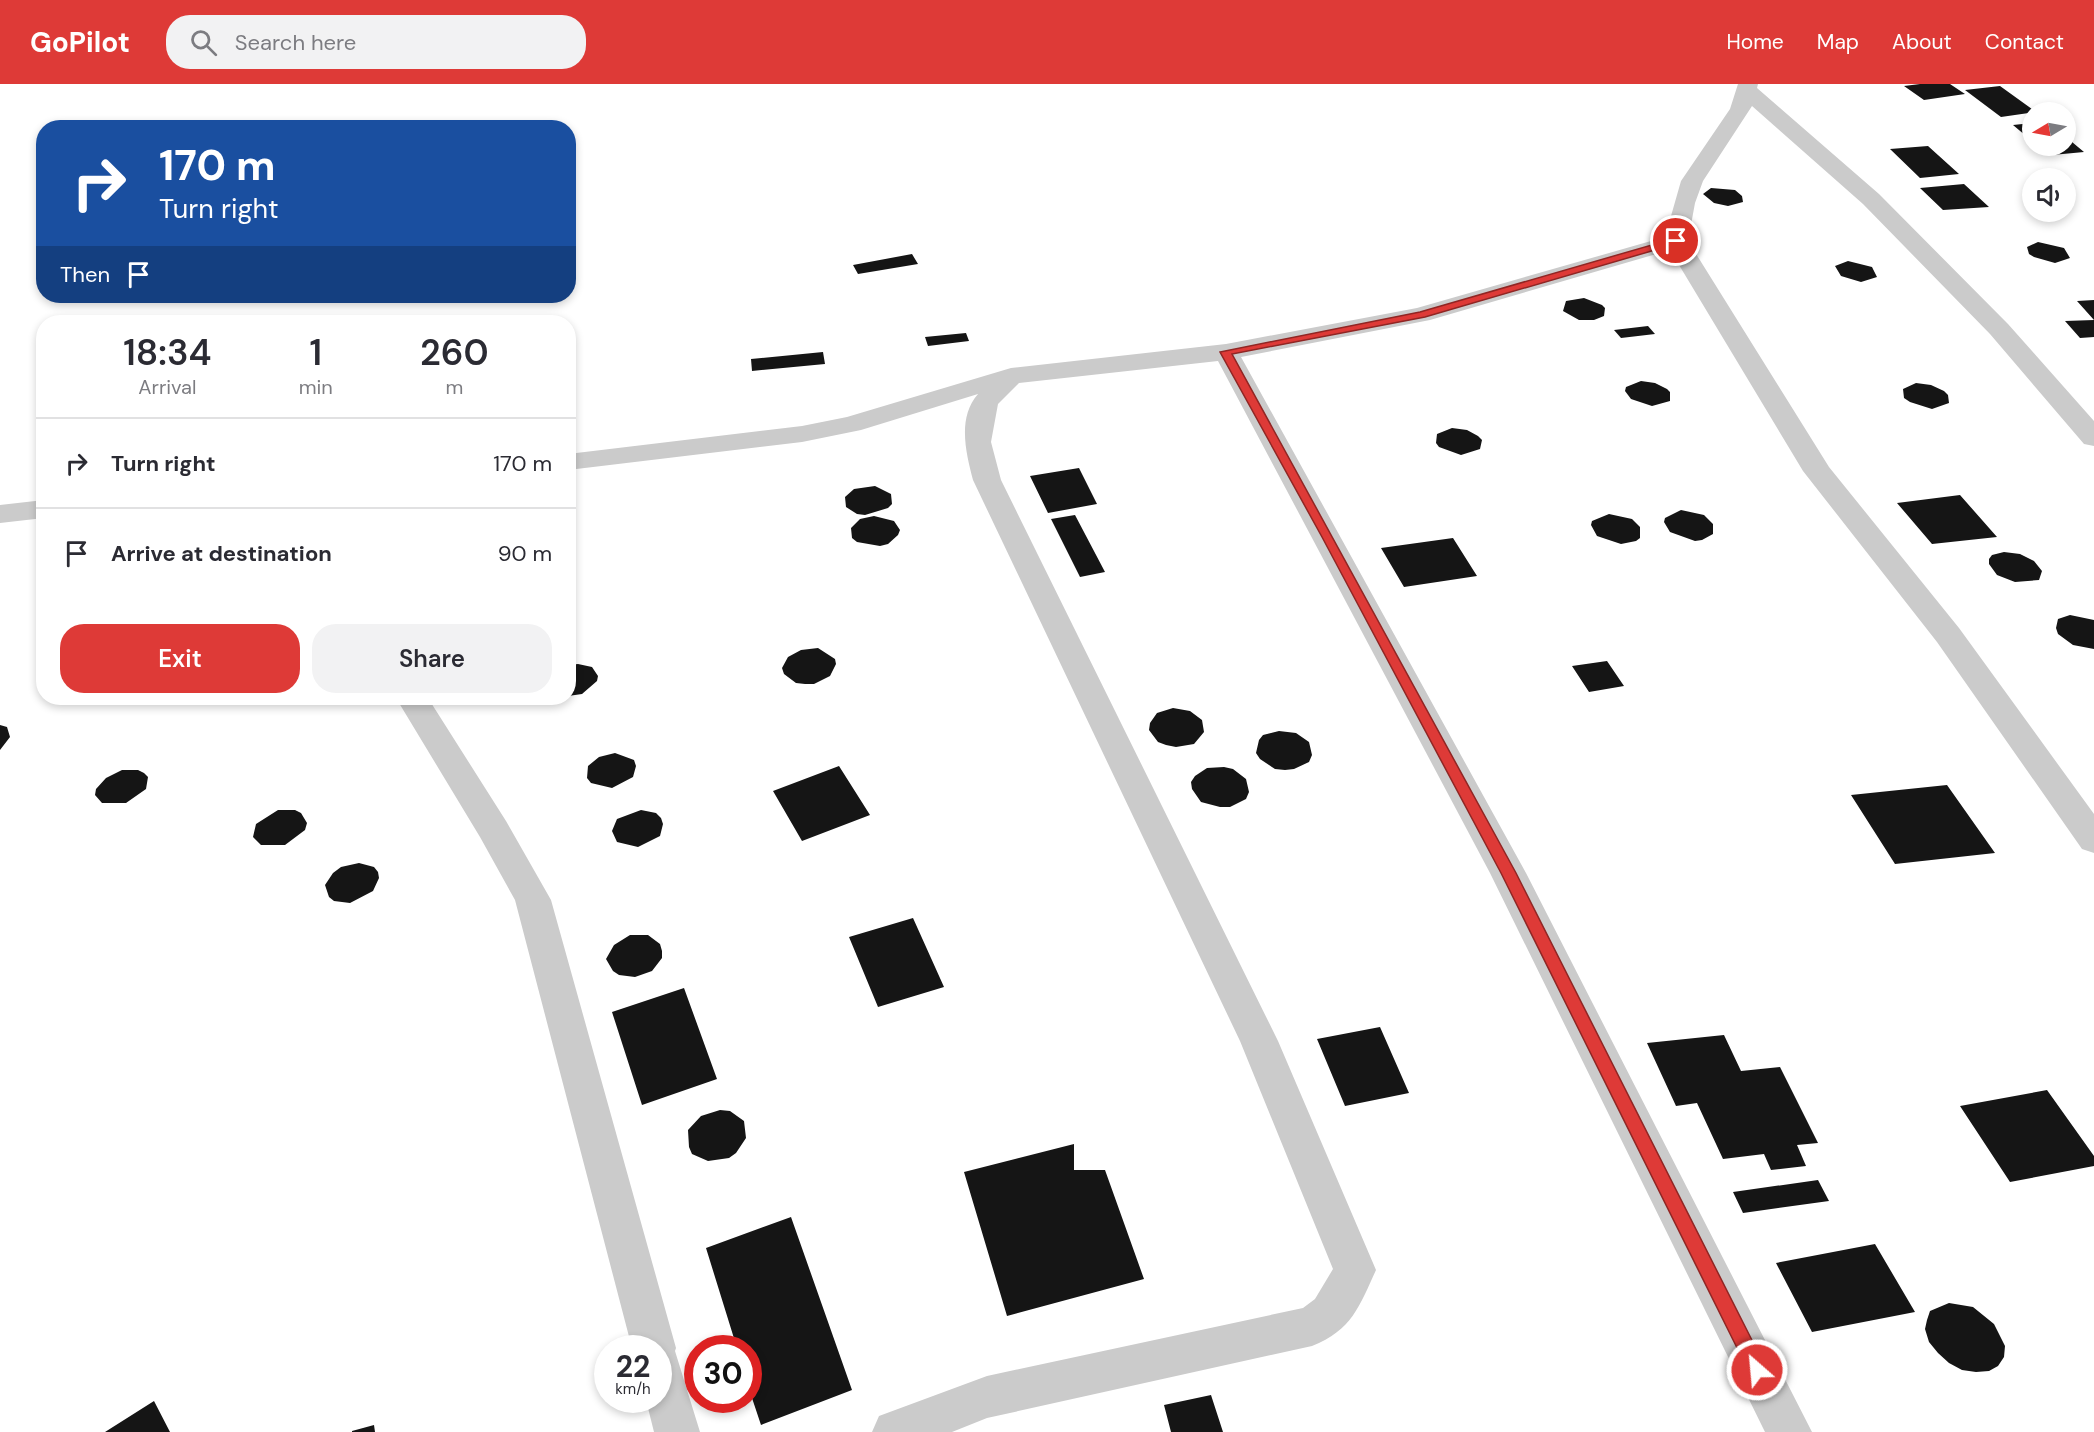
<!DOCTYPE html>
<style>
:root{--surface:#fff;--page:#f2f2f3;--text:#2b2b33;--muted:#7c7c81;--line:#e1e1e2;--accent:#de3a37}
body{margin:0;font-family:"DM Sans",sans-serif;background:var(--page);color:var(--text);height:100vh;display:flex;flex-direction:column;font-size:22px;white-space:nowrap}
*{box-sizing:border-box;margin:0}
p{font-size:20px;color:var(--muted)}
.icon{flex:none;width:33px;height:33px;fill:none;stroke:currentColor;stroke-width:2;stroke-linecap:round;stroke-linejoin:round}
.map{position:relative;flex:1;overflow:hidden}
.details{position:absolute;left:36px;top:231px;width:540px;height:390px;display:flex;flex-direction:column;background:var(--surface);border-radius:24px;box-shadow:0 3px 9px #0003}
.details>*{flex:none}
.top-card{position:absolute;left:36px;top:36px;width:540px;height:183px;border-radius:24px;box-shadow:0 3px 9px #0003;background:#1a4fa0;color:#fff;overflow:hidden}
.needle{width:39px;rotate:260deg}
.controls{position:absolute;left:2022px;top:18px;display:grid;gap:12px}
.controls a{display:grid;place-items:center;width:54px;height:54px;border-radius:50%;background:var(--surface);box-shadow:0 3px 9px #0003;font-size:30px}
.speed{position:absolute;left:594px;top:1251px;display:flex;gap:12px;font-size:30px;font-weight:700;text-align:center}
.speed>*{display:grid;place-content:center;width:78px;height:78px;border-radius:50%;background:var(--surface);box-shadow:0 3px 9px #0003;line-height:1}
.speed small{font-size:15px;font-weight:400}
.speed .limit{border:9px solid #d22;background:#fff;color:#111}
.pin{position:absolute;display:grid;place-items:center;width:51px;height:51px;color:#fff;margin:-26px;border:3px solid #fff;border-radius:50%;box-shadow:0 2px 6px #0007}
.me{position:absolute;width:66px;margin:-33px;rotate:333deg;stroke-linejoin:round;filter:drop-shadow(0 0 4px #0008)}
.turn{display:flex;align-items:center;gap:21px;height:126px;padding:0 24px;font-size:27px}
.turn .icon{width:78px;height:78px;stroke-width:2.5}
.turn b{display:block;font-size:42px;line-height:51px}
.then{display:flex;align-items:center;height:57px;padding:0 24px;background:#0003;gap:12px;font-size:22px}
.eta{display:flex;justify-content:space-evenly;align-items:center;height:102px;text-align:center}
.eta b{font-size:36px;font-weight:600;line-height:42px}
.action{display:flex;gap:12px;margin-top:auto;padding:12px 24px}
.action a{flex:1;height:69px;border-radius:24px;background:var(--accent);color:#fff;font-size:24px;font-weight:600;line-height:69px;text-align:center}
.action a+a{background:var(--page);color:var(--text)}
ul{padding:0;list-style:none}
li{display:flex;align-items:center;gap:18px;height:90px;padding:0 24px;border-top:2px solid var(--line)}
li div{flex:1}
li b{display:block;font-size:22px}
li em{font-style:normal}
header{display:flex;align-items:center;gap:36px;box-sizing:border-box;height:84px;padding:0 30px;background:var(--accent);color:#fff}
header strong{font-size:28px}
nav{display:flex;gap:33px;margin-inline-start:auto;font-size:21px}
.search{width:420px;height:54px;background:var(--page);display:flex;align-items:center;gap:15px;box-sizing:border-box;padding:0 21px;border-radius:24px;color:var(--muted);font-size:22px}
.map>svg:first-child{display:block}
</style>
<header>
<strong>GoPilot</strong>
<div class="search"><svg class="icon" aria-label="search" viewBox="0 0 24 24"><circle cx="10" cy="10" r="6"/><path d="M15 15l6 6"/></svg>Search here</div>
<nav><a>Home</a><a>Map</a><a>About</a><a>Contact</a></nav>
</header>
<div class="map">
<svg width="2094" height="1348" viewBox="0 0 2094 1348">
<rect width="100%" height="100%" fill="#fff"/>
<!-- building -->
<path fill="#151515" d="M1920 0H1950L1965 10 1924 16 1904 2Z
M2000 2 2036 28 2001 33 1965 6Z
M2032 39V57L2013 41Z
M2066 53 2084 68 2052 71 2039 62H2066Z
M1928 62 1959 90 1920 94 1890 65Z
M1964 100 1989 123 1943 126 1920 104Z
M1711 104 1735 106 1742 112 1743 118 1728 122 1714 119 1703 110Z
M2038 158 2064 164 2070 174 2055 179 2034 173 2029 170 2027 163Z
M912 170 918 180 858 190 853 181Z
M1848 177 1872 183 1877 193 1861 198 1841 192 1835 182Z
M1584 214 1602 221 1605 224 1604 232 1594 236H1579L1563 227 1566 217Z
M2094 216V236L2077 217Z
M2094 236V253L2080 254 2065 237Z
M1648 242 1655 250 1621 254 1614 246Z
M966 249 969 257 928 262 925 253Z
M823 268 825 280 752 287 751 275Z
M1641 297 1655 299 1667 305 1670 308V317L1652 322 1631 315 1625 307 1626 303Z
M1916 299 1931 301 1944 307 1948 311 1949 319 1932 325 1910 318 1904 314 1903 305Z
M1452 344 1467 346 1478 352 1482 356 1480 365 1461 371 1439 363 1436 359 1437 350Z
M1079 384 1097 420 1048 429 1030 392Z
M875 402 891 410 892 420 888 424 865 431 857 430 846 423 845 413 854 405Z
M1960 411 1997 453 1932 460 1897 419Z
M1681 426 1704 431 1713 440V450L1702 456 1695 457 1670 448 1664 438 1665 434Z
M1609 430 1632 435 1640 443V454L1636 457 1621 460 1597 452 1591 441 1592 437Z
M1075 431 1105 488 1080 493 1051 435Z
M874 432 894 437 900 446 898 451 888 460 880 462 857 458 852 454 851 444 860 435Z
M1453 454 1477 492 1404 503 1381 464Z
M2004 468 2020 470 2034 477 2042 487 2039 496 2015 498 1997 491 1989 480V475L1992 471Z
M2070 531 2094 536V565L2073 561 2058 550 2056 544 2058 535Z
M818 564 835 575 836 580 830 592 814 600H805L796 599 784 590 782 584 788 573 801 566Z
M1607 577 1624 602 1589 608 1572 582Z
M578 580 592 583 598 592 597 597 582 610 568 612V581Z
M1173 624 1190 627 1202 636 1204 648 1194 660 1176 663 1166 661 1158 658 1149 646 1150 639 1157 629Z
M0 641 7 643 10 653 0 666Z
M1279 647 1296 649 1309 658 1312 671 1309 678 1294 685 1285 686 1275 685 1260 675 1256 669 1259 656 1263 651Z
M615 669 634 676 636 682 633 693 612 704 591 699 587 694 588 682 599 673Z
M839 682 870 731 802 757 773 707Z
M1224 683 1233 685 1246 695 1249 708 1246 715 1230 723H1220L1201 718 1192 705 1191 698 1195 692 1207 684Z
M122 686H138L144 689 148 693 146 705 126 719H102L95 711 96 705 106 694Z
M1947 701 1995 769 1895 780 1851 711Z
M278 726H295L301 729 307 739 305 746 285 761H261L253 753 256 740Z
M641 726 656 729 661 734 663 740 660 752 638 763 617 758 612 747 617 735Z
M359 779 374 783 378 788 379 794 373 807 350 819 334 817 329 813 325 801 333 789 341 783Z
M913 834 944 903 878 923 849 853Z
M630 851H648L660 860 662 867V874L652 887 635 893 619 891 613 887 606 875 614 861Z
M684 904 717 995 642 1021 612 928Z
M1380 943 1409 1009 1345 1022 1317 955Z
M1724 951 1741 987 1780 983 1818 1059 1797 1061 1806 1082 1771 1086 1764 1070 1723 1075 1697 1019 1676 1022 1647 959Z
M2047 1006 2094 1072V1082L2010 1098 1960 1022Z
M720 1026 730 1027 744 1037 746 1054 736 1069 729 1074 708 1077 692 1070 689 1063 688 1046 701 1032Z
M1074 1060V1086H1105L1144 1195 1007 1232 964 1088Z
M1818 1096 1829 1117 1743 1129 1733 1108Z
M791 1133 852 1306 761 1341 748 1302V1264H737L706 1164Z
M1875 1160 1915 1228 1812 1248 1776 1179Z
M1949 1219 1973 1223 1994 1240 2005 1262 2004 1273 1998 1282 1989 1287 1976 1288 1962 1286 1949 1279 1938 1269 1929 1258 1925 1245 1927 1236 1930 1227Z
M1211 1311 1223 1348H1171L1164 1321Z
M154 1317 170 1348H105Z
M374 1341 375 1348H352V1347Z"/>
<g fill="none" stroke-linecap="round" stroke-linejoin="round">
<!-- minor -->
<path fill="#cbcbcb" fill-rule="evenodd" d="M1738 0H1758L1757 4 1879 110 2008 240 2094 337V362L2084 360 1990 250 1863 120 1752 22 1703 97 1695 119 1688 157 1829 383 1959 544 2094 730V769L2082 765 1937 558 1803 387 1670 166 1430 236 1241 273 1526 789 1812 1348H1765L1490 789 1218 277 1019 299 998 320 991 358 1001 396 1278 957 1376 1186C1359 1223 1352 1246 1312 1262L987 1334 952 1348H872L879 1332 987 1292 1303 1224 1315 1215 1333 1185 1240 957 973 396C966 369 957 334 978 310L861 346 802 358 568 386V370L802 342 847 333 1011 284 1226 260 1417 224 1665 153 1681 97 1730 25Z
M44 416V434L0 439V421Z
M396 614H428L506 737 551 816 676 1264 675 1267 700 1348H654L646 1316H658V1264H632L515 816 480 753Z"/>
</g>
<!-- route -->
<path fill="#de3a37" stroke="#902624" stroke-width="1.5" d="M1676 154 1681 157 1679 159 1425 233 1232 270 1516 789 1764 1280 1767 1286 1764 1292 1757 1294 1751 1292 1501 789 1322 453 1220 268 1420 228Z"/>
</svg>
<div class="controls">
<a><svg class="needle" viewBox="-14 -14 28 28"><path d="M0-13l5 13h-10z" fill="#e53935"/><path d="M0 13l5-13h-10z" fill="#7c7c81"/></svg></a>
<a><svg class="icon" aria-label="sound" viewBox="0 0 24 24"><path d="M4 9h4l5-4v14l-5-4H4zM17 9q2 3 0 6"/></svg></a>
</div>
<div class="speed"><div>22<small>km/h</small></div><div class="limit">30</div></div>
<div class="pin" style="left:1676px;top:157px;background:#d93025"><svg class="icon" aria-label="arrive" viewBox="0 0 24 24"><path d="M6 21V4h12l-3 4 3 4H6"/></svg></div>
<svg class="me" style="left:1757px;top:1286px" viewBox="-20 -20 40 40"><circle r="17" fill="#de3a37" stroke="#fff" stroke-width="3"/><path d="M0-11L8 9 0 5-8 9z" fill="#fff"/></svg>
<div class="top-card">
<div class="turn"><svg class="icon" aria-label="right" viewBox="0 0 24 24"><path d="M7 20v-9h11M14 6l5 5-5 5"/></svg><div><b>170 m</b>Turn right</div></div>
<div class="then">Then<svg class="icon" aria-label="arrive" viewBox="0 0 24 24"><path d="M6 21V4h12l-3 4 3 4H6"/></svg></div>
</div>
<section class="details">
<div class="eta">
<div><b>18:34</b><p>Arrival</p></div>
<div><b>1</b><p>min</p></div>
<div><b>260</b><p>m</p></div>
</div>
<ul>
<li><svg class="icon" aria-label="right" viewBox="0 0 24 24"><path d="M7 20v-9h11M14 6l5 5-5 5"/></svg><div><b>Turn right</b></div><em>170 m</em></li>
<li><svg class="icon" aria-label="arrive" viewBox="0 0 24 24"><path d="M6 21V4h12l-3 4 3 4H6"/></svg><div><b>Arrive at destination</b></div><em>90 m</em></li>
</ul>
<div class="action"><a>Exit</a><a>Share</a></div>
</section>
</div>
